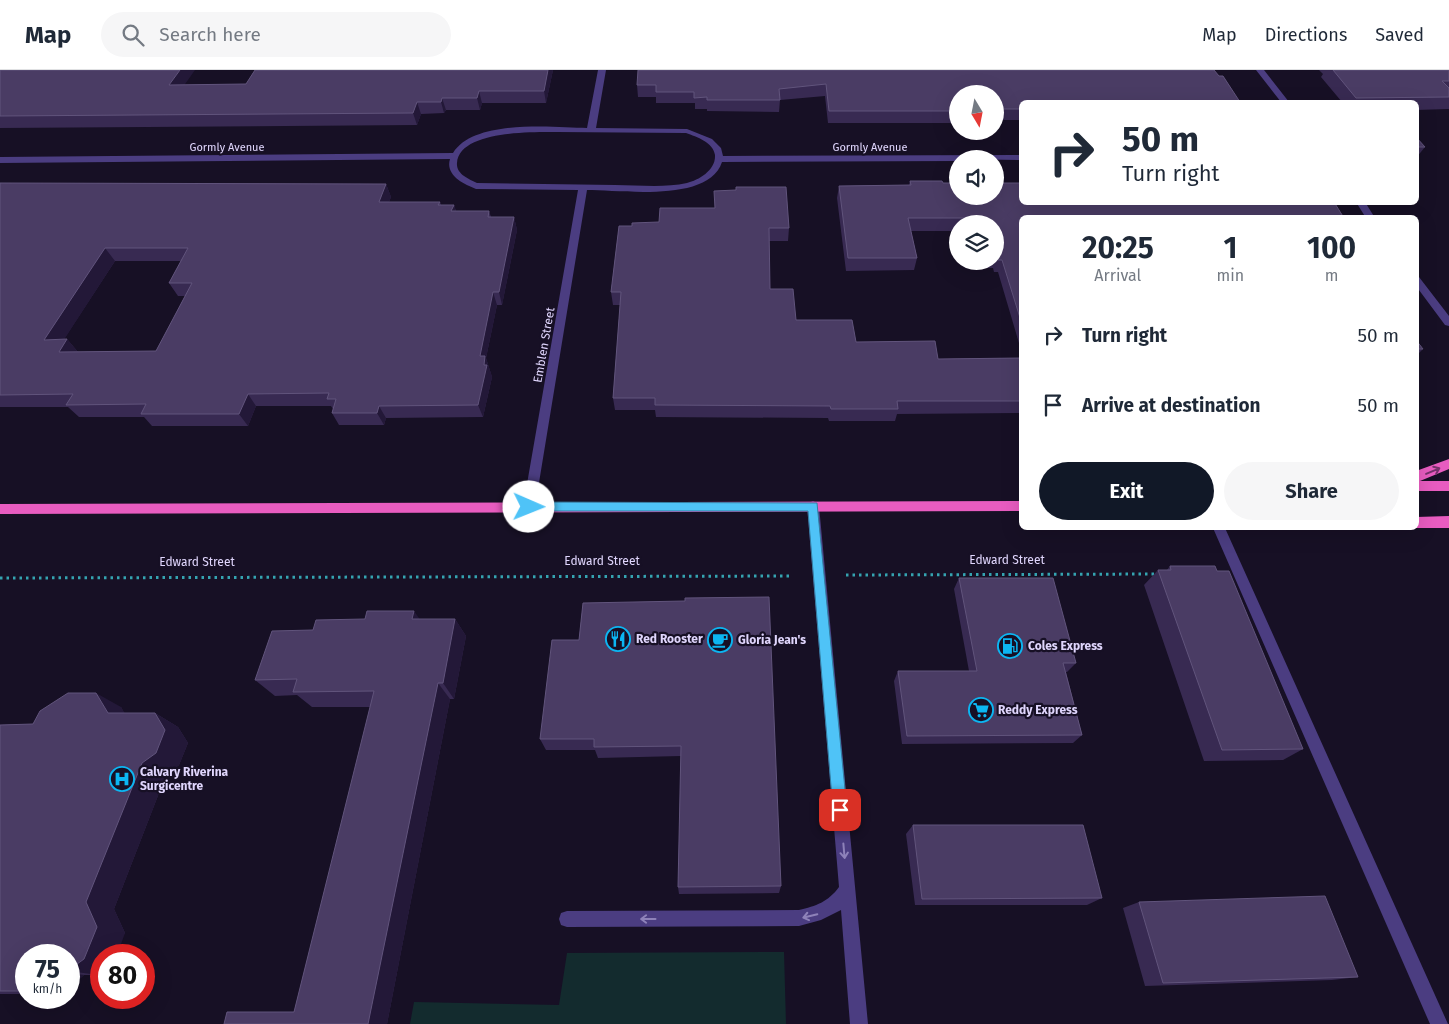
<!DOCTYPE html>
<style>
:root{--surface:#fff;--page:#f6f6f7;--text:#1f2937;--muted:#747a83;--line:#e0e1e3;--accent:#111827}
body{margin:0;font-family:"Fira Sans",sans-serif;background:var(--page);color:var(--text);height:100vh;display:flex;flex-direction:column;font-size:19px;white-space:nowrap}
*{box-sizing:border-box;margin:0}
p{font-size:16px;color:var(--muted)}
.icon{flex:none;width:28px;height:28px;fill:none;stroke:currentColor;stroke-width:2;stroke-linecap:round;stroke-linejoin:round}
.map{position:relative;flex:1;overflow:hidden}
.drawer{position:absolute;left:1019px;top:145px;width:400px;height:315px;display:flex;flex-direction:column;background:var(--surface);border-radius:8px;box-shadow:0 5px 20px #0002}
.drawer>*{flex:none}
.banner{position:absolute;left:1019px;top:30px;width:400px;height:105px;border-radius:8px;box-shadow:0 5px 20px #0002;background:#fff;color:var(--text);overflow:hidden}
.needle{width:32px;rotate:170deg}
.controls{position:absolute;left:949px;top:15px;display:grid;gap:10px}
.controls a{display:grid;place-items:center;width:55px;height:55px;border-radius:50%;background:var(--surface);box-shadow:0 5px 20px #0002;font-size:25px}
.speed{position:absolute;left:15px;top:874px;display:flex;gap:10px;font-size:25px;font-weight:700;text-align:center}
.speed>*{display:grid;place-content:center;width:65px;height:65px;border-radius:50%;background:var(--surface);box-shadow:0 5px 20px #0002;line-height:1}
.speed small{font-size:12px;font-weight:400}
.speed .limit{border:8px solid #d22;background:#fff;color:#111}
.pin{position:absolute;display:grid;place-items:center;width:42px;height:42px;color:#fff;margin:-21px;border-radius:10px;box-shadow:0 2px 8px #0006}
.me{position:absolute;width:55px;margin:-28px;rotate:91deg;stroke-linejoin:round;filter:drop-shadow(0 0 4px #0008)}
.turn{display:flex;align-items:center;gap:18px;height:105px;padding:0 20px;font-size:22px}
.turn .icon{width:65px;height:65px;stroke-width:2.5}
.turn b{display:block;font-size:35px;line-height:42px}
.eta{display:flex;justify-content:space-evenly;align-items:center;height:85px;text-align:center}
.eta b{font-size:30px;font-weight:700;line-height:35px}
.primary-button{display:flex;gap:10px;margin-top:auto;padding:10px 20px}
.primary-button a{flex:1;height:58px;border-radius:30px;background:var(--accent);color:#fff;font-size:20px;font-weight:700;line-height:58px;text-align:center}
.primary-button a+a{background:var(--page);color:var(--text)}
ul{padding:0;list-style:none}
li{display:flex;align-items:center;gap:15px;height:70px;padding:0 20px}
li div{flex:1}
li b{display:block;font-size:19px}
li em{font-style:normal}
header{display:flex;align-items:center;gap:30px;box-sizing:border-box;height:70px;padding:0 25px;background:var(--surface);border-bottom:1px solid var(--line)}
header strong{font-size:24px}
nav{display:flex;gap:28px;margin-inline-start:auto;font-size:18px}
.search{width:350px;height:45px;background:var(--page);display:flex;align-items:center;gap:12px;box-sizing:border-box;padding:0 18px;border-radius:28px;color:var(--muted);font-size:19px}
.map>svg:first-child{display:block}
</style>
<header>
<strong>Map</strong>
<div class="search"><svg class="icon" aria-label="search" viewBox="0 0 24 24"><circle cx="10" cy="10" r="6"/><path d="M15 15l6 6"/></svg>Search here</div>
<nav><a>Map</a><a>Directions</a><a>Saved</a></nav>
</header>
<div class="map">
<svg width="1449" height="954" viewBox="0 0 1449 954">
<rect width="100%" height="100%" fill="#171025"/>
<!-- green -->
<path fill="#132b2e" d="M784 882 786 954H410L414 932 559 935 567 883Z"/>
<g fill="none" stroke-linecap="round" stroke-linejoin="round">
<!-- path -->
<path stroke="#35a4b1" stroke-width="3" stroke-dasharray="2.5 4" stroke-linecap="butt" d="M846 505 1158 504
M0 508 793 506"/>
<!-- service -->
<path fill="#4b3d81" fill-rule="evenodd" d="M813 431 817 433 819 436 868 954H850L841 840 821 850 799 856 567 857 561 855 559 849 561 843 567 841 799 840C816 836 828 832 839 817L807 436 809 433Z
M1213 458H1225L1448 954H1430Z"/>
<!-- minor -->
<path fill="#4b3d81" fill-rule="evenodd" d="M598 0H606L596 58 687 59 712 69 721 78 723 86 1021 85V90L958 89V91L722 92C709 133 621 120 587 120L535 437 533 440H525L523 437 578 120 476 119C463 114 445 105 450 89L0 93V87L453 83C474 49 552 57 587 58ZM557 62 686 63C697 67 713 72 715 85 716 100 699 110 687 113 664 118 638 115 615 115 569 114 523 114 477 113 469 109 456 104 457 93 459 60 535 62 557 62Z
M1256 0H1264L1289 32H1281Z
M1356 132H1365L1375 148H1366Z
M1416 206 1419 207 1449 246V256L1445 255 1416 216Z"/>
<!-- trunk -->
<path fill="#e85cc0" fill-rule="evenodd" d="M1449 389V399L1420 411H1449V421H1416V401Z
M1021 431V441L0 444V434Z
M1449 446V458H1413H1416V447Z"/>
</g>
<!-- wall -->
<path fill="#382a52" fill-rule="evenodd" d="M0 0 184 15 246 14 553 0 546 33H482L480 40H446L444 43 421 44 417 55 0 58Z
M1214 0 1021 32V50H995V24H958V53H828L825 26 780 30 779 42 707 41V39H695V33H656V27H638L637 15Z
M1319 0H1449V39H1448L1416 40V32H1342L1321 7 1323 4Z
M1416 67 1425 77 1416 88Z
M910 111 943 113 1021 148V280L998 202H994L993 198H974L972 191H995V154H958V161H911L917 188 914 200 846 201 837 128 839 116 909 115Z
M0 113 386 114 391 127 389 132H440L441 135H454L456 141H489L491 147H514L517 160 502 235H497L486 288 492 307 483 347 386 348 384 355H339L332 343 333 339 331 336H256L248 356H152L144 347H79L68 337H0ZM115 191H181L169 213 178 226H185L156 281 78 282 67 269H64Z
M619 156 789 158 788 171H769L770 219 796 250 856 272 938 289 1021 288V343L897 344 895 351H829L828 348 656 347 655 340H615L613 328 620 235H613L611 222Z
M1416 270 1423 279 1416 286Z
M1170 496 1303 679 1283 690 1204 691 1144 515 1158 500H1167Z
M959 508 1076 593 1067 602H1066L1082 665 1073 673 902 674 894 611 898 601H969L954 519Z
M583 533 781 816 779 823 679 824 678 817 681 686 598 688 595 680H546L540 669 579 570Z
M420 549H455L466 566 454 629H450L387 954H224L294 942 371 637H312L297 625 275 626 255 610 313 560Z
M121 637 124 643H155L178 657 188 673 179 695 166 705 114 839 125 863 98 905H84L69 918V885H26V924H0V655L33 654Z
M913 755 1102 828 1087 835H915L906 764Z
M1139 832 1358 907 1332 910 1145 916 1123 838Z"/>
<!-- shaded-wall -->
<path fill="#231838" d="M180 0H195L176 27 169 15Z
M548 0H553L546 33 544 21Z
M479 21 482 33 480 40 477 28Z
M442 28 446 40 444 43 441 32Z
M417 32 421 44 417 55 413 43Z
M386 114 391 127 384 145 379 132Z
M454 135 458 148 451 141Z
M514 147 517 160 502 235 499 222Z
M105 178 115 191 56 282 44 270Z
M493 222 497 235 486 288 492 307 483 347 478 335 480 286Z
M67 269 78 282H59Z
M248 324 256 336 248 356 239 344Z
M379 336 386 348 384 355 377 343Z
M414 541 426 558 412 549Z
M455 549 466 566 454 629 443 613Z
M438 613 450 629 387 954H368Z
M96 623 121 637 133 657 108 643Z
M155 643 178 657 188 673 179 695 166 705 114 839 125 863 117 885H101V903L98 905 69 901 86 832 142 693Z
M69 903 84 905 69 918Z"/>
<!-- building -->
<path fill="#4a3c64" stroke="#61547c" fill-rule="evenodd" d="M0 0H180L169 15 246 14 255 0H548L544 21H479L477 28H442L441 32H417L413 43 0 46Z
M638 0H1214L1219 6H1223L1240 32H1021V39H995V24H958V41H829L826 14 779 19 780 30H707V27L694 28V22H656V15H637Z
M1333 0H1449V11H1442L1449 18V27L1356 28Z
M1416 67 1425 77H1416Z
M910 111H942L943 113H958V126H995V113H1021V132H1334L1344 148H1021V251L1002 190H998L997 185H995V154H969L967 148H908L917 188H848L839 116 911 115Z
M0 113 386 114 379 132H440L438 135H454L451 141H489L488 147H514L499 222H493L480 286H485L484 295H487L478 335 379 336 377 343H332L336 329H327L329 323 248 324 239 344H141L146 334 66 335 73 324 0 325ZM105 178H188L169 213H192L156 281 59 282 67 269 44 270Z
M736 117H786L789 158H769L770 219H793L796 250H852L856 272 935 271 938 289 1021 288V331H897L898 339H831L830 336 655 335V328H613L621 222H611L619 156H632V153L659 152 660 138H715L714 121 736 120Z
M1416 270 1423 279H1416Z
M1170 496H1215L1217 501H1229L1303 679 1222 680 1158 500H1171Z
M959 508H1053L1076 593H1063L1082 665 907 666 898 601H977Z
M769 527 781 816 678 817 681 676 594 677V669H540L552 570H579L583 533 685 531V528Z
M367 541H414L412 549H455L443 613H438L368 954H224L227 942H294L374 621 293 622 297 609 255 610 272 561 313 560 316 550 365 549Z
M68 623H96L108 643H155L165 660 156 683 142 693 86 832 97 857 84 889 69 900V885H26V921H0V655L33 654 40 641Z
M913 755H1083L1102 828 922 829Z
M1325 826 1358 907 1163 913 1139 832Z"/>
<!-- one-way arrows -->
<defs><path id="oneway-shaft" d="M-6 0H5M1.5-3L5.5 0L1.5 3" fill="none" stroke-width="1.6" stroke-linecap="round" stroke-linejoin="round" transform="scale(1.25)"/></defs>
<use stroke="#75326b" href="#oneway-shaft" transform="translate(1433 401) rotate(-23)"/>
<g stroke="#8e82b9">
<use href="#oneway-shaft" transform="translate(844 781) rotate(85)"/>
<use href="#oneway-shaft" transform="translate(810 846) rotate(167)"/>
<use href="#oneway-shaft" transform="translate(648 849) rotate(180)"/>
</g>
<!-- route -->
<path fill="#4fc3f7" stroke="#337fa1" d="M529 432 817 433 847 740 845 745 840 747 835 745 833 740 808 441H529L523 437Z"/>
<!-- icons -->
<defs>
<symbol id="restaurant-ring" viewBox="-11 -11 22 22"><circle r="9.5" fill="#171025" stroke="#0cb6f2" stroke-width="1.5"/><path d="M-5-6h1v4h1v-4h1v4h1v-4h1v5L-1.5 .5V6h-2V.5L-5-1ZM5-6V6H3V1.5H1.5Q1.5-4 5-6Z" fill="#0cb6f2"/></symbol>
<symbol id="cafe-ring" viewBox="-11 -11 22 22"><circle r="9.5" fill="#171025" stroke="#0cb6f2" stroke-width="1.5"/><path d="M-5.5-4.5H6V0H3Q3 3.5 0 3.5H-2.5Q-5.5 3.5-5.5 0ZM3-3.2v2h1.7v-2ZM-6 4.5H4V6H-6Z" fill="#0cb6f2"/></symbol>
<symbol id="fuel-ring" viewBox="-11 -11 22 22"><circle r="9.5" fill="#171025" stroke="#0cb6f2" stroke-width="1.5"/><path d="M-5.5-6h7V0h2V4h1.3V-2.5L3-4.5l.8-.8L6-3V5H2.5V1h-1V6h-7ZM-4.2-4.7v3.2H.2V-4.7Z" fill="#0cb6f2"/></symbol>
<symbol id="supermarket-ring" viewBox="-11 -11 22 22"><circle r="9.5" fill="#171025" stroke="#0cb6f2" stroke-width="1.5"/><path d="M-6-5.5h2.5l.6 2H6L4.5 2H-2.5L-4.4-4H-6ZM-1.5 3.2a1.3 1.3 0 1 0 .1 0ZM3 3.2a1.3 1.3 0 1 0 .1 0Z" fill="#0cb6f2"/></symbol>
<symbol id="hospital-ring" viewBox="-11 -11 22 22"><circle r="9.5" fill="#171025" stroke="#0cb6f2" stroke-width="1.5"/><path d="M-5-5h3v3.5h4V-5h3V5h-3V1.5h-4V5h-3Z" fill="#0cb6f2"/></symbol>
</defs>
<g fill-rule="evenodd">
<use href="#restaurant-ring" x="604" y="555" width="28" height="28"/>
<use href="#cafe-ring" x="706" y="556" width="28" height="28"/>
<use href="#fuel-ring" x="996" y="562" width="28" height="28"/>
<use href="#supermarket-ring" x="967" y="626" width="28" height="28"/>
<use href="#hospital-ring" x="108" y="695" width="28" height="28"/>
</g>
<g text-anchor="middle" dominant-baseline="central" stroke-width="4.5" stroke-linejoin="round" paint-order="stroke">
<!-- far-street labels -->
<g font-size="11" fill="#e0d6fd" stroke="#171025">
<text x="227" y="77">Gormly Avenue</text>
<text x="870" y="77">Gormly Avenue</text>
</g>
<!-- street labels -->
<g font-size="12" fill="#e0d6fd" stroke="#171025">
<text transform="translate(544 275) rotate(-80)">Emblen Street</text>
<text x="1007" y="490">Edward Street</text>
<text x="602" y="491">Edward Street</text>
<text x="197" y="492">Edward Street</text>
</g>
<!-- poi labels -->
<g font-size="12" font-weight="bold" fill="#e0d6fd" stroke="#171025" text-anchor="start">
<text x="636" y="569">Red Rooster</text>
<text x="738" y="570">Gloria Jean's</text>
<text x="1028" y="576">Coles Express</text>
<text x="998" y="640">Reddy Express</text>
<text x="140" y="702">Calvary Riverina<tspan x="140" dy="14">Surgicentre</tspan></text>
</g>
</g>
</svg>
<div class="controls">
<a><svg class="needle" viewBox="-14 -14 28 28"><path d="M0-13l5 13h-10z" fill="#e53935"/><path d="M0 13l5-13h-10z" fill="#747a83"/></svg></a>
<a><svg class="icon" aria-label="sound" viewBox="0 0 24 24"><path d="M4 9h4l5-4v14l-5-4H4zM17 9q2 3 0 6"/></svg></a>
<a><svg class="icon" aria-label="layers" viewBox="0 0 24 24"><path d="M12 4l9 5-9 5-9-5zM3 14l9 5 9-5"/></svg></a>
</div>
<div class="speed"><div>75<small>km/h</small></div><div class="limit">80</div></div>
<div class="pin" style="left:840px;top:740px;background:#d93025"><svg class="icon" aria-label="arrive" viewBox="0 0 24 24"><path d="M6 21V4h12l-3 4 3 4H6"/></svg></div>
<svg class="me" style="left:529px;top:437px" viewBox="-20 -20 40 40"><circle r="19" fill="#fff"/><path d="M0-13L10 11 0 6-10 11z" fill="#4fc3f7"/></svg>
<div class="banner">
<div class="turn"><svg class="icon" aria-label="right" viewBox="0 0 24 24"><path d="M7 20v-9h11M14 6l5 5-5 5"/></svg><div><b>50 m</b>Turn right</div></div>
</div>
<section class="drawer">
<div class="eta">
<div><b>20:25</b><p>Arrival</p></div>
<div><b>1</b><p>min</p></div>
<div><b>100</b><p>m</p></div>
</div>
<ul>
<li><svg class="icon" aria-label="right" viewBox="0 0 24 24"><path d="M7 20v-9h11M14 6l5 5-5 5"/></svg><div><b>Turn right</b></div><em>50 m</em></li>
<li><svg class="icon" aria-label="arrive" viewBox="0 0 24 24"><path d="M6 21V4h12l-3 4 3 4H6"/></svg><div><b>Arrive at destination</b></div><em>50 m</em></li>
</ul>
<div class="primary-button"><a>Exit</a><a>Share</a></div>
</section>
</div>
